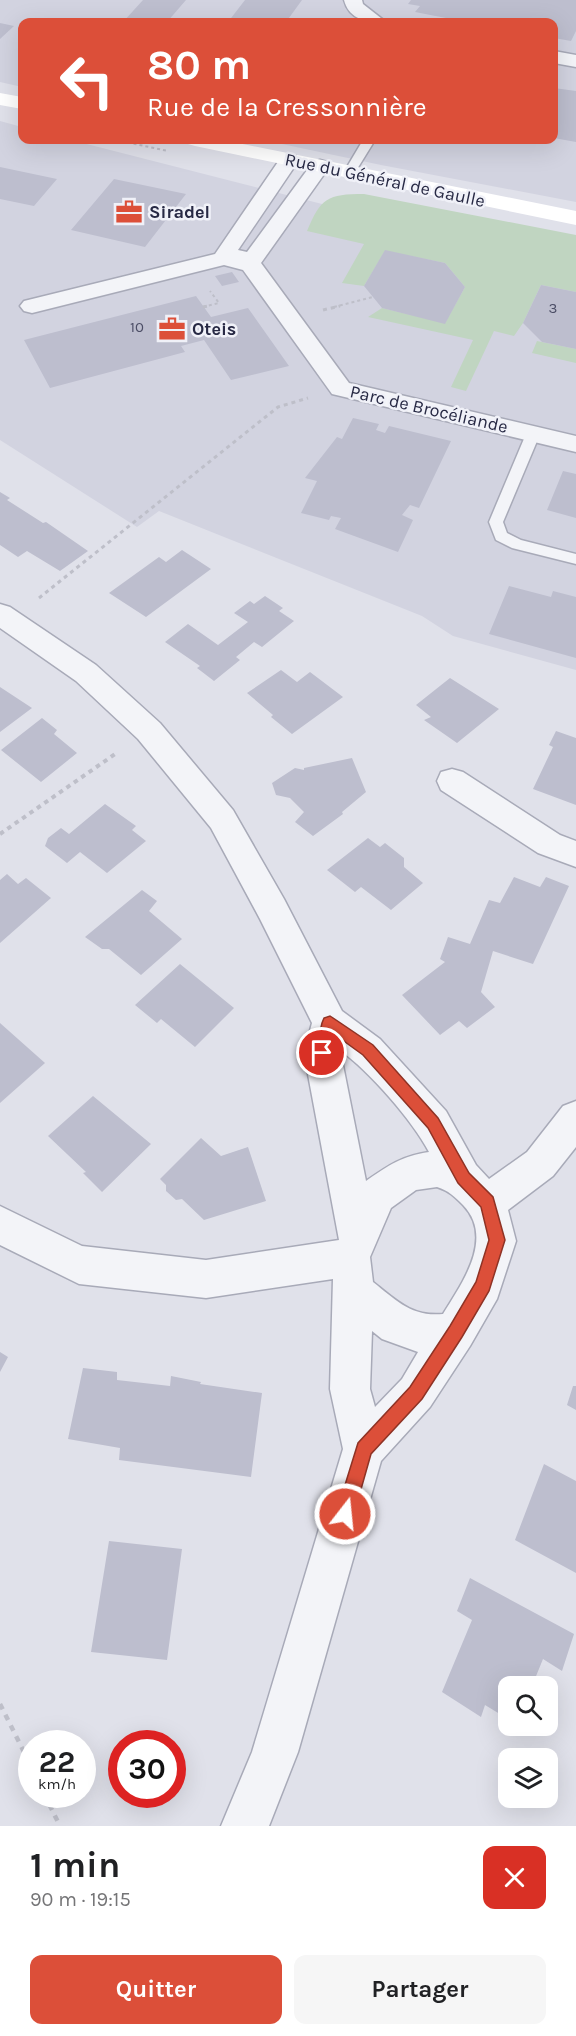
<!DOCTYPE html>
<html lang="fr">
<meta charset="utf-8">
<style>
:root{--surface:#fff;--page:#f6f6f6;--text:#202124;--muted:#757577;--accent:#dc4f39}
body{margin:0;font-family:Karla,sans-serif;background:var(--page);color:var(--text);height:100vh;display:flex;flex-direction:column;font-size:22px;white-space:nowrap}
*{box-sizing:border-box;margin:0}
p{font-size:20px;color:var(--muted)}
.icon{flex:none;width:33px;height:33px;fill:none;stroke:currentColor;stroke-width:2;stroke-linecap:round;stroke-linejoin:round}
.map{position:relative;height:1826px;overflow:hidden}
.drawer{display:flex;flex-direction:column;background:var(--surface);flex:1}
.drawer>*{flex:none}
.guide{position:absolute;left:18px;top:18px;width:540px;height:126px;border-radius:12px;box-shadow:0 6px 24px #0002;background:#dc4f39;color:#fff;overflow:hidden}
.tools{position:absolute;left:498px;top:1676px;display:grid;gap:12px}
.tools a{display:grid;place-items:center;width:60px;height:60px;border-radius:12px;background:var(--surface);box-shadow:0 6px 24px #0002;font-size:30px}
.speed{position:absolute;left:18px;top:1730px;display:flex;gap:12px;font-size:30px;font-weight:700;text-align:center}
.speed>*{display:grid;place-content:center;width:78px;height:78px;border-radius:50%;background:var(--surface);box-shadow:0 6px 24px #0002;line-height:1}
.speed small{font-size:15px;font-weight:400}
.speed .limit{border:9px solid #d22;background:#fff;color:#111}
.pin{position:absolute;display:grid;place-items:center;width:51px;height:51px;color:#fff;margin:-26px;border:3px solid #fff;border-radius:50%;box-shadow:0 2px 6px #0007}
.me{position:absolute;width:66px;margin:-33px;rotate:16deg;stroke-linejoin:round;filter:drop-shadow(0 0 4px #0008)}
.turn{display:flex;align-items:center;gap:21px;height:126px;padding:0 30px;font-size:27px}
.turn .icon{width:78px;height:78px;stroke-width:2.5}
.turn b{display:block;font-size:42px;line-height:51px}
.round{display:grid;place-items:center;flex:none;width:63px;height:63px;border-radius:12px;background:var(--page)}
.head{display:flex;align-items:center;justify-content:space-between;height:102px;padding:0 30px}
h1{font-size:36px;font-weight:700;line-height:45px}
.cta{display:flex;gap:12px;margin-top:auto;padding:12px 30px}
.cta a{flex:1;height:69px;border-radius:12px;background:var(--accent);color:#fff;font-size:24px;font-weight:700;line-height:69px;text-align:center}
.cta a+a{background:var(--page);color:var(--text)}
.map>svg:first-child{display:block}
</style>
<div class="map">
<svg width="576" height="1826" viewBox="0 0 576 1826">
<rect width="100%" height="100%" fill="#e0e1ea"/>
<!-- built -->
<path fill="#d2d3e0" d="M0 0H576V202L381 165 263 140H554V22H22V87L0 82Z
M0 121 22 127V140H71L326 205 576 237V670L453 636 422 616 159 511 137 527 0 440Z"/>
<!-- green -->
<path fill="#c0d5c1" d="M364 194 576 235V292L541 285 523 323 514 336 494 331 466 391 451 387 473 340 368 317 382 308 445 323 465 287 445 263 385 251 364 286 342 283 364 244 307 231C321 198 327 194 364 194Z
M537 341 576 349V363L532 353Z"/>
<!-- building -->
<path fill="#bdbece" d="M143 0H186L167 22H123Z
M245 0H302L286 22H228Z
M411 0H576V31L571 41 554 38V22H464L445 19 446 18 415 12 420 6 408 4Z
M0 23 14 26 0 39Z
M554 88 576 91V142L554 138Z
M0 167 57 179 34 206 0 199Z
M114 179 186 194 145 247 71 230Z
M385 250 445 263 465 287 445 324 382 308 364 286Z
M232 272 239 282 222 286 215 276Z
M541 285 576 292V349L542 342 523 323Z
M196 296 211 317 248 308 289 366 231 380 204 340 181 346 185 352 50 388 24 340Z
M353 418 379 424 376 430 385 433 389 426 451 441 419 508 410 505 402 515 413 520 398 552 335 529 341 518 331 516 329 520 301 513 317 481 305 478 337 437 342 439Z
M563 471 576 474V518L547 510Z
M0 492 10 498 7 500 43 523 46 522 88 551 60 571 27 551 18 557 0 545Z
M182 550 211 569 146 617 109 593 159 557 166 562Z
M509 586 551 597 553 591 576 597V658L489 634Z
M265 596 283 608 279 611 294 621 262 647 254 642 236 657 240 660 214 681 197 668 200 666 165 642 188 624 218 645 248 622 234 613 250 601 254 604Z
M281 670 297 682 310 672 343 697 292 734 271 717 273 715 247 693Z
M450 678 499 709 457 743 424 720 431 717 416 705Z
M0 687 32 708 0 732Z
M42 718 57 730 54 734 77 753 41 782 1 750Z
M556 731 576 738V805L533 789 553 747 549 745Z
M352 758 366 792 342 812 343 814 313 836 295 822 304 812 290 798 276 795 272 783 295 768 304 770V768Z
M105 804 136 826 132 830 146 841 107 873 80 852 67 863 45 846 48 838 61 828 69 834Z
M368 838 380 847 385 843 404 858V867L423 883 391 910 361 887 355 892 327 870Z
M7 874 18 884 26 878 51 898 0 943V880Z
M514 877 540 887 546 877 569 886 533 964 493 951 481 992 495 1007 467 1028 459 1021 440 1035 402 995 445 962 440 959 448 937 470 944 489 900 500 903Z
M142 890 157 901 149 911 182 939 141 975 109 949H102L85 937Z
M180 964 234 1008 195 1047 161 1019 157 1023 135 1005Z
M0 1023 45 1063 0 1103Z
M93 1096 151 1144 102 1192 83 1173 86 1172 48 1136Z
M201 1138 221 1156 248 1147 266 1201 204 1220 182 1199 176 1200 166 1191V1185L160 1179Z
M0 1352 8 1357 0 1372Z
M83 1368 117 1372V1380L170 1386 171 1376 201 1382 200 1384 262 1393 251 1477 119 1460 120 1448 68 1439Z
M573 1386H576V1410L567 1405Z
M544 1464 576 1481V1573L515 1540Z
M109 1541 182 1549 167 1660 91 1652Z
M470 1578 574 1634 562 1671 543 1659 532 1686H508V1719L485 1705 481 1717 442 1692 472 1620 457 1611Z"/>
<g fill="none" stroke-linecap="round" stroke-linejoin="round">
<defs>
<path id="lane" d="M363 140H375L354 174H346L344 172Z
M533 430 540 434 503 522 507 533 521 540 576 554V564L512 548 496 540 489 522 526 434Z"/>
<path id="street" d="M344 0H362L363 4 386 22C369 24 349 20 344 0Z
M554 51 576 55V67L554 63Z
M289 154 296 156 299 160 238 250 247 252 313 162 320 160 327 162 330 166 261 263 349 383 576 436V452L332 394 243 270 224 265 32 313 24 311 20 306 24 301 215 254 282 156Z
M0 604 10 607 96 665 160 723 233 810 284 899 342 1011 380 1039 446 1111 476 1165 489 1179 527 1152 563 1106 576 1101V1147L553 1176 508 1210 516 1241 497 1299 470 1346 430 1407 381 1461 298 1752 269 1826H221L252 1752 343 1449 330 1389 333 1279 206 1298 79 1284 0 1245V1206L82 1246 206 1260 339 1240 304 1053 312 1023 260 919 211 828 138 739 76 681 0 628ZM340 1050C370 1072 412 1120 429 1152 402 1156 389 1165 366 1181ZM437 1187C449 1191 454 1196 463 1205 495 1238 462 1283 443 1314 411 1317 396 1300 373 1282L370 1257 391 1208 416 1190ZM372 1331 382 1339 418 1352 402 1379 375 1407 370 1389Z
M452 769 463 772 560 835 576 841V867L538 853 441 790 437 781 441 772Z"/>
</defs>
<!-- lane casing -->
<use href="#lane" stroke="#a8aab8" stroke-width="3"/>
<!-- street casing -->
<use href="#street" stroke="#a8aab8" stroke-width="3"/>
<!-- path-far3 -->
<path stroke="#bebfc9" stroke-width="2" stroke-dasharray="3 3" stroke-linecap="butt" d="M116 140 168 151
M203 307 219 303 210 291
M334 307 373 297"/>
<!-- path-far2 -->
<path stroke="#bebfc9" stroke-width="3" stroke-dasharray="4 4" stroke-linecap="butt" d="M203 307 209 306
M323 310 340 306
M39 598 278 407 308 398"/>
<!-- path-far1 -->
<path stroke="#bebfc9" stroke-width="4" stroke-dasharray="4.5 4.5" stroke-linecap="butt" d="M0 834 118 752"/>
<!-- path -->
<path stroke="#bebfc9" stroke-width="4.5" stroke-dasharray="6 6" stroke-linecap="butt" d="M0 1704 32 1768
M44 1794 60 1826"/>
<!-- lane -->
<use href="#lane" fill="#f3f4f8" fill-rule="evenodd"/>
<!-- street -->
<use href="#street" fill="#f3f4f8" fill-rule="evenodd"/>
<!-- secondary -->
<path fill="#fff" fill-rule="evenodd" d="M0 93 22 97V109L0 105Z
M185 140H223L576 211V225L195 146 188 144Z"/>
</g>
<!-- route -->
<path fill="#dc4f39" stroke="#8f3325" stroke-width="1.5" d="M330 1016 373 1045 438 1118 469 1173 493 1197 505 1240 489 1291 462 1337 422 1399 371 1454 354 1514 351 1520 345 1523 339 1520 336 1514 358 1443 410 1387 450 1326 476 1282 489 1240 481 1207 458 1183 428 1128 363 1055 334 1034 328 1057 322 1059 317 1057 315 1053 322 1023 324 1018Z"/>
<!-- icons -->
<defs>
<symbol id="office-bare" viewBox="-9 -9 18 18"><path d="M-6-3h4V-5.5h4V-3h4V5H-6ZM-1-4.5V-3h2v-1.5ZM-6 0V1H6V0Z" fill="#dc4f39" stroke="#f0f1f8" stroke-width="2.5" paint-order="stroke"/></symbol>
</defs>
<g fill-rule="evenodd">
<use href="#office-bare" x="110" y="193" width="38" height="38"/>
<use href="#office-bare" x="153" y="310" width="38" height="38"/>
</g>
<g text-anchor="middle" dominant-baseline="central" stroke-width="5" stroke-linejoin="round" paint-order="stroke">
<!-- far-number labels -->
<g font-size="15" fill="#4c4e66">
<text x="553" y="308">3</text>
<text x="137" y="327">10</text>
</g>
<!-- far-street labels -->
<g font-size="18" fill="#272944" stroke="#f0f1f8">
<text transform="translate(385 180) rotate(12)">Rue du Général de Gaulle</text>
<text transform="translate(429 409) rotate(13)">Parc de Brocéliande</text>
</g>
<!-- far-poi labels -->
<g font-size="18" font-weight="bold" fill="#272944" stroke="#f0f1f8" text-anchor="start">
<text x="149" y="212">Siradel</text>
<text x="192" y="329">Oteis</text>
</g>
</g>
</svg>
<div class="tools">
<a><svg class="icon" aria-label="search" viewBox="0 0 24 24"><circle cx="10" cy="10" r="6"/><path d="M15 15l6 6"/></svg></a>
<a><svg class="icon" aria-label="layers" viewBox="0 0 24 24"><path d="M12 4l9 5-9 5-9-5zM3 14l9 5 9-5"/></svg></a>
</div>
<div class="speed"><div>22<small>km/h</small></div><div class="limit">30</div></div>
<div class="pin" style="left:322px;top:1053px;background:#d93025"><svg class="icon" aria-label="arrive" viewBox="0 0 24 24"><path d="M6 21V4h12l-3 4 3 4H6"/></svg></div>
<svg class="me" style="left:345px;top:1514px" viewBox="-20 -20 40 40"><circle r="17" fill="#dc4f39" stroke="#fff" stroke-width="3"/><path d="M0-11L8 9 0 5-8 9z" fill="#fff"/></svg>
<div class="guide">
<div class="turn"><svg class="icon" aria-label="left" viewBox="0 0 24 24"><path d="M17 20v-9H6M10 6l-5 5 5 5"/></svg><div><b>80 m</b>Rue de la Cressonnière</div></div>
</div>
</div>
<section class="drawer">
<div class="head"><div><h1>1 min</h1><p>90 m · 19:15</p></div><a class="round" style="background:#d93025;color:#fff"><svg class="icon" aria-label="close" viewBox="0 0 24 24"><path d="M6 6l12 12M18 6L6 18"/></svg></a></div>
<div class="cta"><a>Quitter</a><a>Partager</a></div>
</section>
